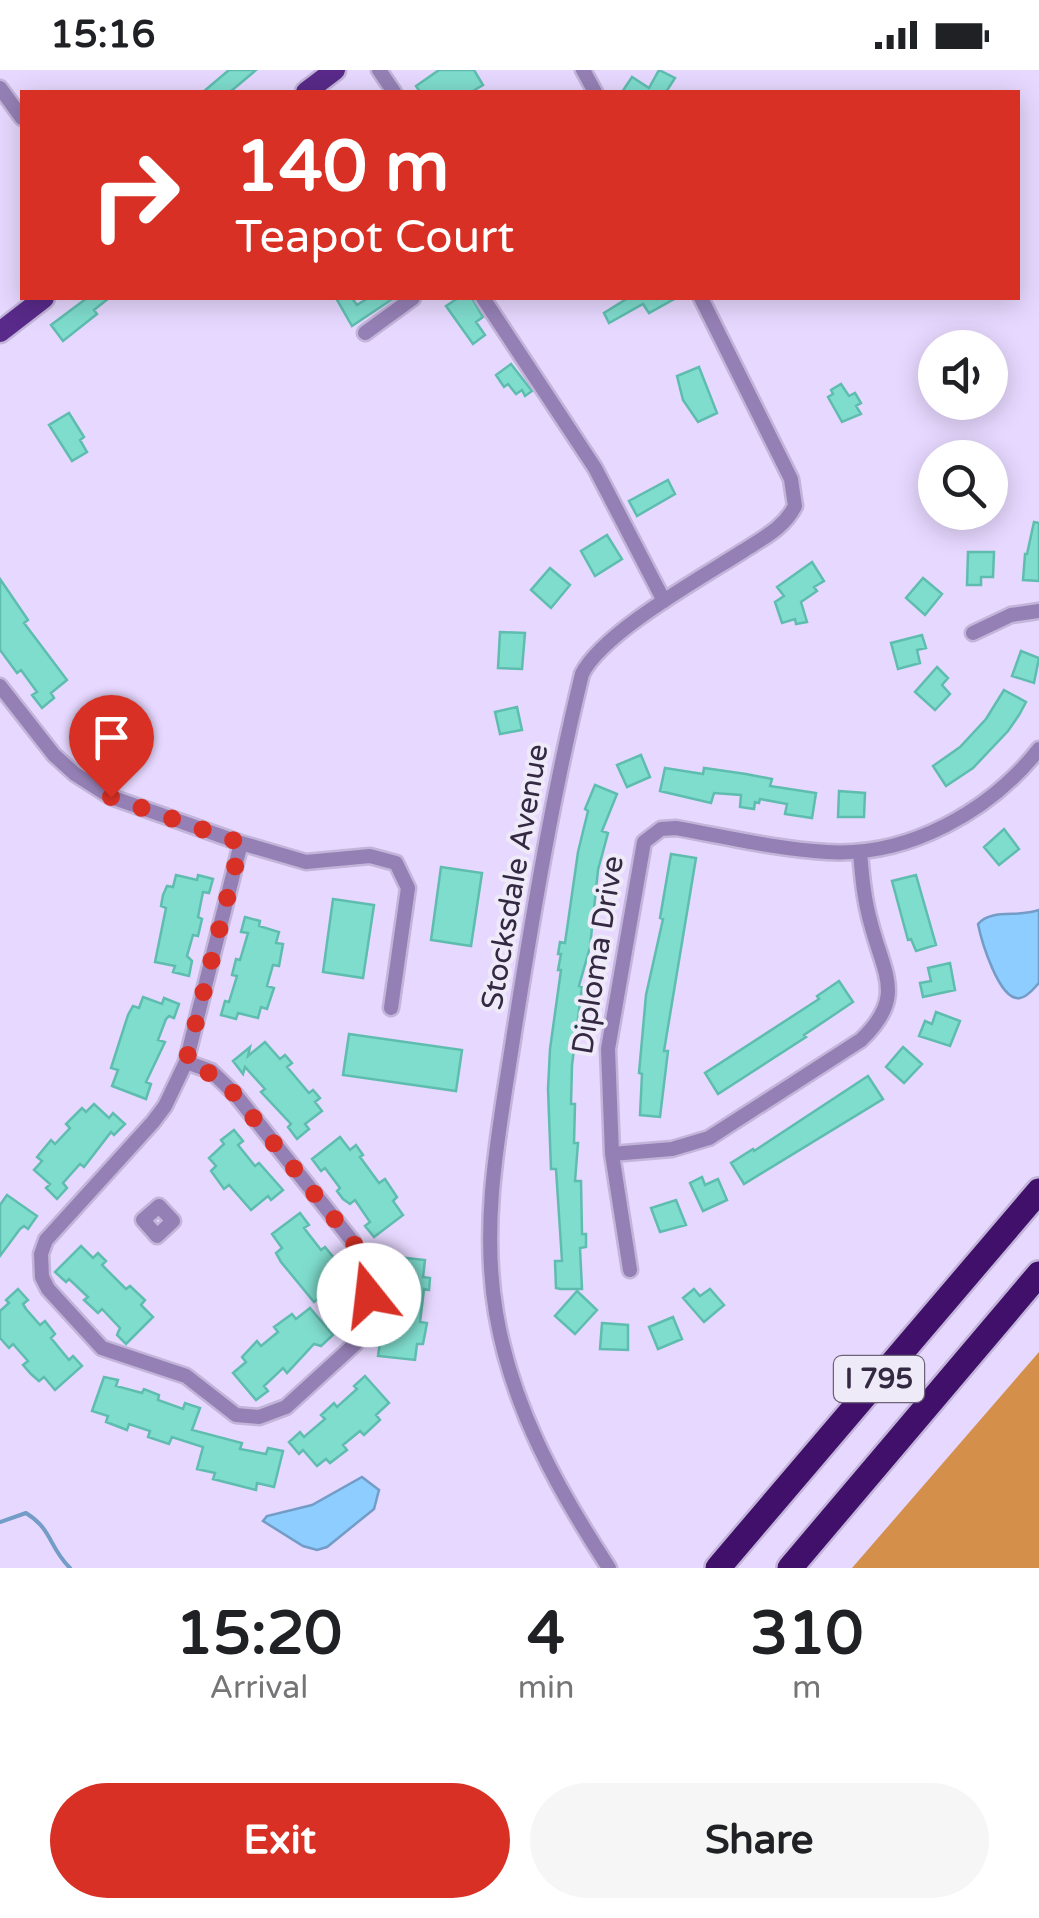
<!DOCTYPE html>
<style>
:root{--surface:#fff;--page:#f6f6f6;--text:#202124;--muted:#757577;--accent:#d93025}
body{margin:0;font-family:"Varela Round",sans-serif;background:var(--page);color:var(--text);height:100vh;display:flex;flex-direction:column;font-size:38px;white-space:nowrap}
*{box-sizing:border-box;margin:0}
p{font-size:32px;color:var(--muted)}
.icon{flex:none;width:55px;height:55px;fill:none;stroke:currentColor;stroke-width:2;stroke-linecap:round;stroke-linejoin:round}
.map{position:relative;height:1498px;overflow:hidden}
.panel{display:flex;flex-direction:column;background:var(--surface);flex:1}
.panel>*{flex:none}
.banner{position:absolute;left:20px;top:20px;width:1000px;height:210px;border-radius:0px;box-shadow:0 5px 25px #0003;background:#d93025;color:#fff;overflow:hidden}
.buttons{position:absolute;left:918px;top:260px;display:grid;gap:20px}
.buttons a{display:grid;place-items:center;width:90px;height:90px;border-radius:50%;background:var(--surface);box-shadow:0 5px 25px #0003;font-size:50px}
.pin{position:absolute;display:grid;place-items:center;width:85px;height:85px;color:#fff;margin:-102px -42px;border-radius:50% 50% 50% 0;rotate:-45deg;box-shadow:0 0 10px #0007}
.pin .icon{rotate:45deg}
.me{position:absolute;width:110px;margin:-55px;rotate:344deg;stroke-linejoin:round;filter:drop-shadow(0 0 8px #0008)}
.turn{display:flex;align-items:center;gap:35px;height:210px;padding:0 50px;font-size:45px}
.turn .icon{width:130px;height:130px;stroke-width:2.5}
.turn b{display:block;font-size:70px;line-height:85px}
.eta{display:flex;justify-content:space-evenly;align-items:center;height:170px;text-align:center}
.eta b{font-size:60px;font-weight:700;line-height:70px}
.primary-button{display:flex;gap:20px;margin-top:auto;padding:20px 50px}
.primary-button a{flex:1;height:115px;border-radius:60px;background:var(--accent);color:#fff;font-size:40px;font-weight:700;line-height:115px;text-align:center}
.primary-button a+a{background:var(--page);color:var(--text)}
.status{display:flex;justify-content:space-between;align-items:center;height:70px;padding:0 50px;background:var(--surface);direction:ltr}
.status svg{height:28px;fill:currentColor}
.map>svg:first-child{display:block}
</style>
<div class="status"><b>15:16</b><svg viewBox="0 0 49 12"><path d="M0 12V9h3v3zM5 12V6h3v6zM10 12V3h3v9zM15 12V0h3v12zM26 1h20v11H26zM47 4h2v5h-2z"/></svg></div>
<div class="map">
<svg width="1039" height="1498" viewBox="0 0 1039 1498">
<rect width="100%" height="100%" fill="#e7d8ff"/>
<!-- forest -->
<path fill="#d48f4b" d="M1039 1282V1498H852Z"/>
<!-- water -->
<path fill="#8ecdff" stroke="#739cc6" stroke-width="2.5" d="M1039 840V913C1034 918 1028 927 1020 928 999 932 981 869 978 854 992 838 1018 848 1039 840Z
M362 1407 379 1420 374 1439 327 1477 317 1480 303 1476 263 1451 267 1446 312 1435Z"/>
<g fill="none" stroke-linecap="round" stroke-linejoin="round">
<!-- stream -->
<path stroke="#739cc6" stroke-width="4" d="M0 1452 26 1443C53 1460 48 1476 70 1498"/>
</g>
<!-- building -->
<path fill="#7fddce" stroke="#5fbdaf" stroke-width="2.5" d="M229 0H256L230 22H203Z
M439 0H474L483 15 471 22H420L416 16Z
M659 0 675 8 666 22H622L632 7 649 18Z
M87 228H109L94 240 97 244 63 271 51 255Z
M336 228H352L357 235 368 228H394L352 256Z
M458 228H472L483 247 476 252 485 265 473 274 446 236Z
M628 228H676L649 243 643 234 609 253 604 243Z
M511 294 532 321 525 326 522 320 516 324 508 314 504 317 496 305Z
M699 297 717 343 698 352 683 330 677 306Z
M841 314 849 326 855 323 861 333 856 336 861 344 842 352 828 327 833 324 831 320Z
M69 343 84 367 80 370 87 382 72 391 49 355Z
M668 410 675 424 637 446 629 431Z
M1034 452 1039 453V511L1023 510 1025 484H1027Z
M607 465 622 489 595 506 581 481Z
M968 482H994L993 507H981V515H967Z
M812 492 824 511 814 517 817 521 801 532 807 552 796 554 795 549 782 553 775 532 784 526 777 517Z
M550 498 570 515 551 538 531 520Z
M923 508 942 524 925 545 906 528Z
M0 509 28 550 24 553 67 610 51 623 54 628 42 638 32 625 37 622 21 600 17 603 0 580Z
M500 562 525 563 522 599 498 598Z
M922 565 926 578 917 580 920 593 898 599 891 573Z
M1021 581 1039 588 1034 613 1012 606Z
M937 597 948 608 942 615 950 624 935 640 915 622Z
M1004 620 1026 632 1019 645 1008 661 973 698 946 716 933 696 960 677 986 649Z
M517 637 522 660 500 664 495 642Z
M641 685 650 707 627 717 617 695Z
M665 698 703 704 704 698 746 704 772 709 770 716 816 723 812 748 785 744 787 734 760 729 759 733 755 732 754 739 740 737 741 725 714 723 711 733 660 721Z
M595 715 617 724 602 761 608 763 598 800 590 877 579 916 582 917 572 995 571 1034H575L574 1073H578L575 1111H581L582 1164H586V1177L580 1178 582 1219H560L556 1218 555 1191H562L556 1099H551L548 1019 550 979 561 900H558L561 884H558L560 872 565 873 578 782 588 741 585 739Z
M839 721 865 723 864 747H838Z
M1004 759 1019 779 999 795 984 777Z
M671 784 696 788 664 981H668L660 1047 640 1045 642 1004 639 1003 646 925 663 849 660 848Z
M441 797 482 803 471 876 431 870Z
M176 805 197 810 198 805 213 809 209 823 203 822 198 847 202 849 198 866 193 865 187 886 192 891 189 906 173 902 175 896 155 892 166 838 161 836 163 825 167 816 173 817Z
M916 805 936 875 916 881 911 869 908 870 892 811Z
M333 829 374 835 363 908 323 902Z
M245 847 260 851 259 856 279 862 276 873 283 874 279 896 273 895 267 916 274 918 267 939 261 937 258 948 238 943 236 949 221 945 225 931 229 932 237 906 232 905 236 889 240 890 248 863 241 862Z
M950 893 955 920 923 927 920 913 931 911 928 898Z
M839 911 853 932 804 965 806 967 718 1024 705 1003 819 929 817 926Z
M143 927 162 934 164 928 179 934 174 948 169 946 166 949 158 970 165 972 146 1012 151 1014 146 1029 112 1016 118 1000 111 998 128 945 133 936 139 938Z
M936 942 960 951 950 976 919 966 925 951 932 954Z
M349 964 462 980 456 1021 343 1005Z
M265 972 280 989 285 985 292 993 287 997 309 1023 313 1020 320 1028 315 1032 322 1041 305 1054 309 1059 297 1069 288 1057 291 1054 261 1022 265 1019 245 997 243 1004 233 991 250 977 248 986Z
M903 977 922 994 904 1013 886 997Z
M868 1006 883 1029 744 1114 731 1093 753 1079 754 1081Z
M94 1034 109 1048 113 1043 125 1054 114 1065 111 1062 84 1097 80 1094 63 1113 67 1118 57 1129 46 1118 50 1114 34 1100 42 1091 37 1087 51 1070 55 1074 70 1058 66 1054 82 1038 86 1042Z
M234 1060 243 1071 238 1075 255 1096 259 1093 283 1120 271 1130 268 1126 251 1140 229 1115 224 1119 211 1101 216 1096 209 1088 224 1074 221 1070Z
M340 1067 350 1080 356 1075 363 1085 360 1087 379 1113 385 1109 397 1127 393 1131 403 1145 374 1167 365 1156 370 1152 355 1130 350 1134 343 1129 337 1121 340 1118 325 1098 321 1101 312 1089Z
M702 1107 705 1115 718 1109 727 1130 703 1141 690 1113Z
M7 1125 37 1146 28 1159 24 1156 20 1159 0 1186V1135Z
M676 1130 686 1155 660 1162 651 1138Z
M300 1143 309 1155 304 1158 321 1180 325 1177 348 1205 314 1232 281 1192 276 1183 282 1178 272 1164Z
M81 1176 93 1188 98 1183 106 1191 102 1195 126 1219 130 1216 145 1230 141 1235 153 1247 126 1274 117 1265 120 1258 102 1239 98 1243 84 1230 88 1227 69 1209 66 1212 55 1202Z
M389 1186 425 1190 423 1207 430 1208 429 1220 424 1219 420 1252 427 1253 423 1274H417L415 1290 378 1286 380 1272 386 1273 389 1246 383 1245 385 1228H391L393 1207 392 1202 387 1201Z
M18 1219 28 1230 23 1234 26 1239 40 1255 45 1251 55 1264 51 1268 69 1290 73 1286 82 1296 55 1320 44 1307 39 1311 31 1304 23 1295 28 1291 13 1274 9 1278 0 1268V1241L9 1233 6 1230Z
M694 1219 700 1226 710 1219 724 1235 704 1252 683 1228Z
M577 1221 597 1240 575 1264 555 1246Z
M310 1238 333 1265 321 1276 314 1274 287 1303 283 1298 264 1316 268 1321 256 1330 233 1303 246 1292 242 1287 257 1271 261 1276 278 1262 274 1257 292 1244 296 1249Z
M673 1247 682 1269 658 1279 649 1257Z
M602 1253 628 1255V1280L600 1279Z
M365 1306 389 1333 376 1345 380 1350 364 1365 360 1361 343 1375 347 1380 330 1393 326 1389 317 1396 303 1380 299 1384 289 1372 300 1362 304 1367 325 1349 321 1345 334 1333 337 1337 357 1319 354 1316Z
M104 1307 118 1310 116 1316 142 1323 144 1319 159 1325 158 1330 183 1339 185 1333 200 1338 192 1360 242 1373 240 1379 266 1384 268 1378 283 1381 274 1417 257 1413 256 1420 213 1409 215 1403 197 1399 203 1377 172 1367 169 1374 148 1367 150 1361 129 1354 127 1360 106 1352 108 1346 92 1341Z"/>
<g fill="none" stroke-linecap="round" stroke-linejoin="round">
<defs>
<path id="street" d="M379 0 394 22
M583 0 595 22
M0 18 22 48
M483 228 595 398 664 531
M365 263 413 228
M973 563 1011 545 1039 541
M0 616 54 685 75 704 111 727 241 773 306 792 370 786 396 793 408 818 391 938
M186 992 211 1001 235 1024 353 1172 367 1207V1243L355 1274 286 1337 259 1347 236 1345 186 1306 102 1278 48 1219 42 1207 41 1184 46 1170 153 1052 165 1036 186 992 241 773
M612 1084 672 1079 709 1068 861 970C906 927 884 905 871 854 864 830 862 806 860 782
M159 1136 173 1151 157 1166 143 1150Z
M630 1200 612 1084 608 979 644 772 661 759 676 758C726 767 777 779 827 782 909 787 990 741 1039 679
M609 1498C557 1418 512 1338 496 1243 480 1148 500 1057 514 963 533 843 553 723 582 604 603 562 701 508 743 481 763 468 784 458 795 436L791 409 701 228"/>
<path id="primary" d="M306 22 335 0
M0 262 44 228"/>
<path id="highway" d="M718 1498 1039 1121
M790 1498 1039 1204"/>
</defs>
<!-- street casing -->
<use href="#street" stroke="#c3b5d9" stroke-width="19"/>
<!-- primary casing -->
<use href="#primary" stroke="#c3b5d9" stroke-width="25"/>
<!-- highway casing -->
<use href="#highway" stroke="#c3b5d9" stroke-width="30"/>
<!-- street -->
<use href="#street" stroke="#9580b5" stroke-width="14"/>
<!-- primary -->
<use href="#primary" stroke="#592a8a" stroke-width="20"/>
<!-- highway -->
<use href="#highway" stroke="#41106b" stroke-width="25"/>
</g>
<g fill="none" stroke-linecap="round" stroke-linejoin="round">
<!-- route -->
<path stroke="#d93025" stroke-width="18" stroke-dasharray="0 32.4" d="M111 727 241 773 186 992 223 1010 353 1172 361 1188 369 1225"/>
</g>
<g text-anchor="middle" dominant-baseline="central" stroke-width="8" stroke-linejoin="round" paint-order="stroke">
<!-- shield labels -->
<rect fill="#efeaf8" stroke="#6c6379" stroke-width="2.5" x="834" y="1286" width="90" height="46" rx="8"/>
<g font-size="28" font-weight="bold" fill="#342942">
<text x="879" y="1309">I 795</text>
</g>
<!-- street labels -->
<g font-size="30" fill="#342942" stroke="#efeaf8">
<text transform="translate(515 807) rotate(-80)">Stocksdale Avenue</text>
<text transform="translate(598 885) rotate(-81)">Diploma Drive</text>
</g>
</g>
</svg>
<div class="buttons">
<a><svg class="icon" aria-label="sound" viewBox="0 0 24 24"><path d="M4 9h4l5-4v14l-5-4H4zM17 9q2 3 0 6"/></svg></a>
<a><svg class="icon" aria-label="search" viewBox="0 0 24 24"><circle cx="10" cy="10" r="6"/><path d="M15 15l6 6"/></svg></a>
</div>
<div class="pin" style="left:111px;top:727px;background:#d93025"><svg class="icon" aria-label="arrive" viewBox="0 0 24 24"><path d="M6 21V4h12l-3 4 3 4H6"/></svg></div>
<svg class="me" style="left:369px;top:1225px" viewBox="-20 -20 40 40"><circle r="19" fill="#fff"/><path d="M0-13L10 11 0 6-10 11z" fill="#d93025"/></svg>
<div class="banner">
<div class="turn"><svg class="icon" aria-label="right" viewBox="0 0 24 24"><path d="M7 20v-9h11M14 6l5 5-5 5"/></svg><div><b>140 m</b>Teapot Court</div></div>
</div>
</div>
<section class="panel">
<div class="eta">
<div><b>15:20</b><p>Arrival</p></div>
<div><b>4</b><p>min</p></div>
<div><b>310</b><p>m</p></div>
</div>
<div class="primary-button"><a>Exit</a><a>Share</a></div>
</section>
